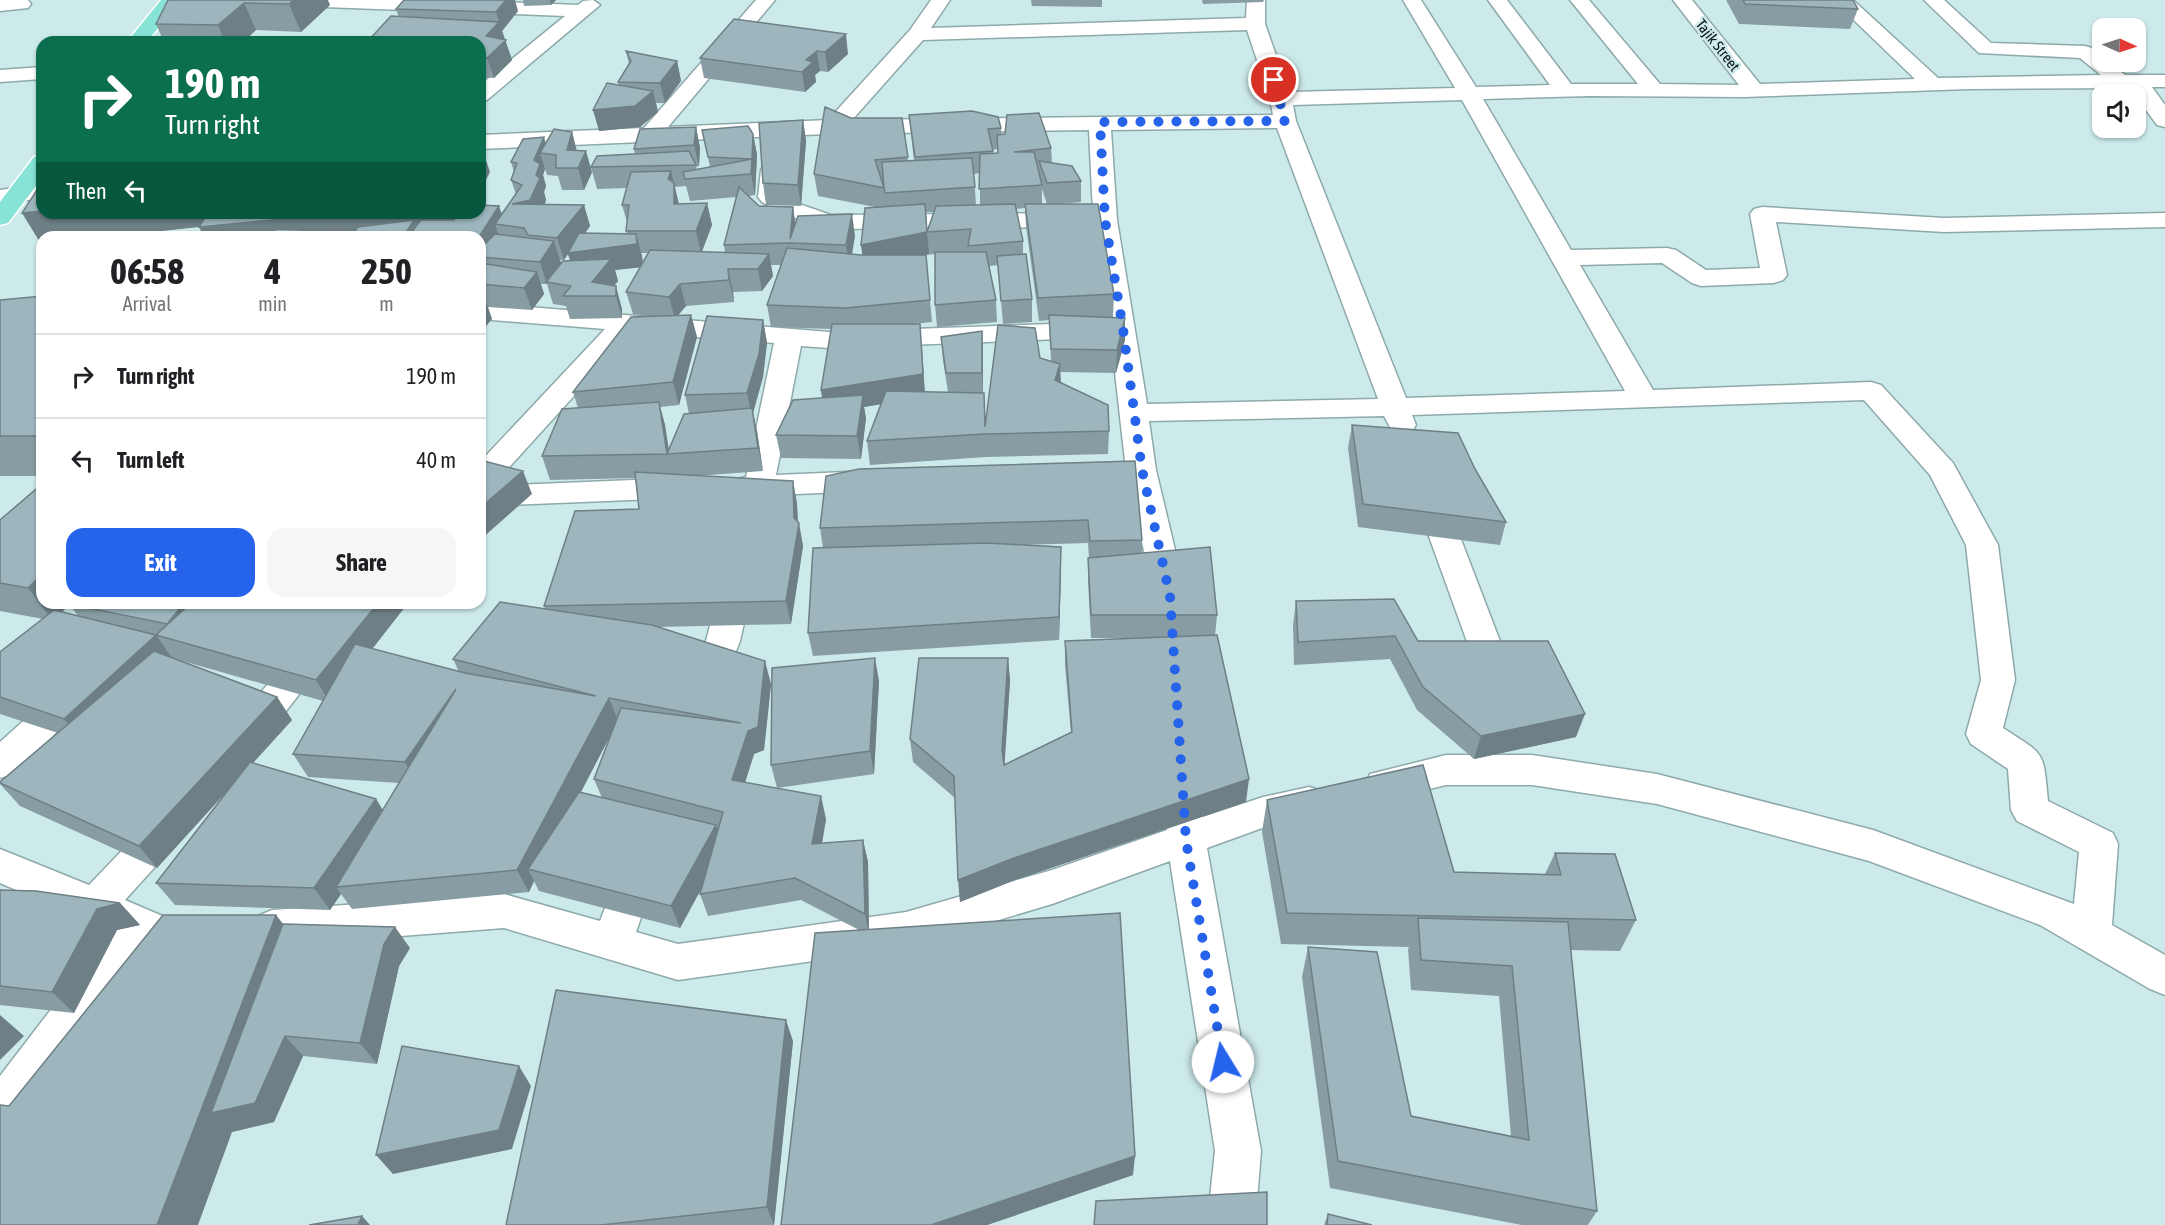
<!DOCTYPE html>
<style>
:root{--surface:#fff;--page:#f6f6f6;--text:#202124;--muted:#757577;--line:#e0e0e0;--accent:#2563eb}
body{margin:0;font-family:"Asap Condensed",sans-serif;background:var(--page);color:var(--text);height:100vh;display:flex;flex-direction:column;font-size:22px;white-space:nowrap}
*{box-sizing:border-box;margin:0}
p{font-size:20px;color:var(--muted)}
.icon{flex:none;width:33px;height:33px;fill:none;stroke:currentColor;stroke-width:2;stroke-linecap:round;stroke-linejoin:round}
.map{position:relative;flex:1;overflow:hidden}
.sheet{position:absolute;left:36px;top:231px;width:450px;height:378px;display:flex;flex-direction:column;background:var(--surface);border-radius:18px;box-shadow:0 2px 4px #0004}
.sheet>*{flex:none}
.top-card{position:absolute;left:36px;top:36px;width:450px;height:183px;border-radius:18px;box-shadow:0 2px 4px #0004;background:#0b6e4f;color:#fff;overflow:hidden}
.needle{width:39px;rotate:93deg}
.buttons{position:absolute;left:2092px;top:18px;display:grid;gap:12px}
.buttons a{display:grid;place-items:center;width:54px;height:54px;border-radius:12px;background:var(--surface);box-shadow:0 2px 4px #0004;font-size:30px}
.pin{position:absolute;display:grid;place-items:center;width:51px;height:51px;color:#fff;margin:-26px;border:3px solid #fff;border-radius:50%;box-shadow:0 2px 6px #0007}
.me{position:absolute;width:66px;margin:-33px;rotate:351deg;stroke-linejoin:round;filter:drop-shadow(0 0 4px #0008)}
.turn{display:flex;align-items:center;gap:21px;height:126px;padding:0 30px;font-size:27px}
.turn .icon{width:78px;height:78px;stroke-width:2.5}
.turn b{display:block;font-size:42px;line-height:51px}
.then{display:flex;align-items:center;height:57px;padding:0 30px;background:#0003;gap:12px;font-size:22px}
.eta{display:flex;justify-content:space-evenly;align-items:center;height:102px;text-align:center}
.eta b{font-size:36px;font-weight:700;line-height:42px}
.button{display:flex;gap:12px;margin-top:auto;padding:12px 30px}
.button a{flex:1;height:69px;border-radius:18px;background:var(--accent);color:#fff;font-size:24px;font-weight:700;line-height:69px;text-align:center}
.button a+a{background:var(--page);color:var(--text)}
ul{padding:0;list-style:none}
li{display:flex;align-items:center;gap:18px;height:84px;padding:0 30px;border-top:2px solid var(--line)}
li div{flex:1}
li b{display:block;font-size:22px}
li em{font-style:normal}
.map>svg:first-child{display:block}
</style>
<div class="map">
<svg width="2165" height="1225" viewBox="0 0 2165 1225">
<rect width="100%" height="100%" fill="#cdeaeb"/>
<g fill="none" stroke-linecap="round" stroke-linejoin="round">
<defs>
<path id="minor" d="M0 0H28L31 4 28 8 0 11Z
M288 0H446L578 5 583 1 593 0 600 5 487 100 480 102V85L565 16 297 6 290 4Z
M756 0H775L668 127 828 120 910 30 931 0H950L931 28 1246 18 1247 0H1265V24L1289 92 1455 88 1403 0H1421L1476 87 1550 85 1488 0H1507L1571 84H1638L1570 0H1589L1660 84 1739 85 1673 0H1692L1760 84 1915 79 1833 0H1853L1938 78 2101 75 2080 58 1979 53 1924 0H1944L1991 43 2085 46 2092 48 2103 57V62H2109L2125 75H2165V87H2152L2165 105V127L2157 125 2130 88 1969 89 1744 97 1590 96 1483 99 1571 250 1667 248 1676 250 1706 270 1760 268 1750 214 1754 209 1762 207 1944 218 2165 213V227L1944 232 1776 222 1787 275 1783 280 1774 283 1701 286 1692 283 1662 263 1580 265 1653 390 1871 382 1881 385 1953 463 1998 545 2015 680 2003 728C2046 756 2043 750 2048 801L2113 833 2118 844 2112 925 2165 955V995L2150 989 2040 925 1869 861 1657 804 1532 785H1446L1383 800 1370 796 1365 785 1370 774 1446 755H1532L1657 774 1873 830 2074 904 2079 852 2017 821 2011 810 2008 769 1971 744 1966 734 1981 680 1966 545 1930 475 1864 400 1412 415 1416 425 1412 431 1402 434 1392 431 1384 416 1149 421 1156 470 1186 596 1182 604 1170 608 1158 604 1154 596 1126 470 1111 337 829 348 801 346 776 475 870 471 881 474 885 481 881 488 870 491 772 495 766 512 755 515 744 512 740 505 742 494 737 493 733 486 737 479 746 477 774 343 632 332 492 486 681 478 692 481 696 488 692 495 681 498 480 506V462L605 329 480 319V303L829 332 1109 322 1094 227 829 229 786 215 762 202 758 197 761 170 764 165 772 163 780 165 783 170 782 194 802 205 831 215 1093 213 1089 130 828 134 480 149V135L644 128ZM1247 30 1270 99 1273 115 852 120 923 40ZM1462 100 1625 391 1406 398 1296 121 1293 105ZM1277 128 1378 399 1147 404 1117 220 1111 130Z
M42 67V79L0 82V70Z
M42 184V198L0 204V190Z
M1429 485 1440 488 1444 495 1516 683 1511 692 1499 696 1487 692 1482 683 1414 495 1418 488Z
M737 571 748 574 753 582 740 641 718 697 706 701 694 697 689 688 706 641 721 582 726 574Z
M336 603H370L262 742 249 746 236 742 231 732 236 722Z
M73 683 85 687 90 696 85 705 13 774 0 778V742L61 687Z
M1309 787 1322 791 1328 802 1322 813 1265 827 1207 848 1261 1151 1255 1225H1207L1215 1151 1170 861 1052 904 906 948 678 980 504 928 272 946 258 940 252 928 258 916 272 910 504 894 600 921 624 859 638 854 652 859 657 871 636 932 678 944 906 912 1052 870 1167 830 1166 818 1172 807 1185 803 1198 807 1203 817 1263 797Z
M169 810 182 815 188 826 182 837 125 900 167 918 194 916 208 921 214 934 208 947C187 954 168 956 147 947L16 1127 0 1134V1076L111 931 0 883V849L89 885 156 815Z"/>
<path id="major" d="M161 0H180L147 42H127Z
M42 155V178L8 223 0 225V202L34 157Z"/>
</defs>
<!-- minor casing -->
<use href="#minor" stroke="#8ea9aa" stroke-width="3"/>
<!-- major casing -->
<use href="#major" stroke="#fff" stroke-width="3"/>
<!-- minor -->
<use href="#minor" fill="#fff" fill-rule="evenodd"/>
<!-- major -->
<use href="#major" fill="#86e3d6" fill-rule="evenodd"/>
</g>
<!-- wall -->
<path fill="#879da3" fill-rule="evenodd" d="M168 0 330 5 301 32 256 30 243 42H164L156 24Z
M523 0H556L551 5 524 6Z
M1031 0H1102V7L1032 6Z
M1202 0H1264L1263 2 1203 4Z
M1726 0H1853L1858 9 1850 29 1739 24Z
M396 9 518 11 502 31 512 60 494 78 480 77V42L399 17Z
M734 19 848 54 828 72 820 71 815 75 816 82 805 92 704 78 700 58Z
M626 51 677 61 681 81 665 103H656L658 112 640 127 599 131 619 85 618 82 629 64Z
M909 115 1001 128V134L1051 148 1052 163 1081 181V202L1059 204 1114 294 1113 317H1107L1125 340 1116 373 1060 372 1061 383 1109 431 1108 454 986 457 870 465 867 441 881 404 864 407 866 418 861 459 781 458 776 435 822 398 821 390 831 329 771 327 767 305 781 265H771L773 276 762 291 733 292 734 302 686 306 678 315H691L697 337 679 405 660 407 665 425 669 449 689 414 685 395 763 320 767 343 763 377 753 413 757 431 763 471 696 476 793 481 797 504 798 522 803 546 791 624 659 627 771 684 764 750 754 754 745 782 826 819 822 843 863 840 868 862 869 930 1133 1175 987 1225H781L859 930 801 900 708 916 700 894 702 887 680 928 539 891 534 881 529 892 352 909 341 894 330 910 175 905 156 883 230 787 157 868 20 806 0 784V782L58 733 0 714V652L43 619 0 611V520L42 603H408L372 649 459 672 453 659 545 609 544 606 639 509 635 478 550 480 542 456 578 408 573 392 649 316 633 314 626 292 641 267 615 270 618 281 614 286 622 309V318L570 319 566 306 553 304 547 284H541L544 294 532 310 488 307 492 319 480 333V237L199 227 105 237H42L41 244 42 182 502 213 516 194 511 180 514 172 511 162 572 132 577 151 592 172 584 190H562L558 176 547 175 545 169 543 175 546 186 544 192 546 200 545 204 584 205 590 226 585 234H627L626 231 627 222 622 205 627 188 597 189 591 167 635 154 634 149 696 127 700 148 699 166 696 167 697 169 710 167 702 130 753 134 757 155 755 195 748 196 759 206 793 207 795 222 855 236 852 255H863L861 245 875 207 818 196 814 174 851 118H902L908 161H914ZM998 149V153H993L992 150ZM980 173V205H976L974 174ZM686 186 690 201 736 197 724 245 725 253 702 252 712 225 707 203 679 204 675 187ZM1042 189 1047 204H1042ZM1025 208 1026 226 1039 321 1049 320 1051 361 1040 358 986 423 983 393V354L982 331 941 337 943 360 948 392H925L922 347 912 324 932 322 926 255H924L935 254V305L937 327 997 322 996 300 989 266 998 265 1003 324 1032 322V299L1023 254V241L1016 209ZM926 212H934L927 232ZM641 253H649L643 263 642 256ZM568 254 570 260 561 263 560 260H564ZM69 604 78 616 62 612ZM172 658 323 701 293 754 308 777 399 783 383 810 376 799 253 763 292 720 277 697ZM612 732 594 779 602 798 581 792Z
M803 120 806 141 801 206 766 205 763 183Z
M42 296V476H0V300Z
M1352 425 1475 469 1506 522 1500 545 1358 527 1348 448Z
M1135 461 1142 540V553L1217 615 1215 636 1246 802 1015 880 960 902 955 798 913 762 910 739 1008 658 1010 681 1004 765 1071 733 1065 665V641L1144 638H1091L1088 581V558H1089L1088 543 1021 545 1061 547 1059 640 813 656 808 633 823 548 820 528Z
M1296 601 1418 641 1576 737 1474 759 1417 710 1390 659 1294 665 1293 625Z
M879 681 874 774 777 788 771 765Z
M1267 800 1454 872 1545 874 1555 853 1636 920 1620 951 1571 950 1597 1211 1588 1225H1522L1330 1188 1302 977 1308 947 1411 1116 1511 1136 1499 996 1411 990 1408 949 1409 947 1281 944 1262 832Z
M0 890 120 903 140 925 117 930 74 1013 0 1005Z
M276 915 283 924 410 948 399 966 377 1064 303 1056 274 1122 232 1132 9 1106Z
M793 1041 774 1225H506Z
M1328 1214 1372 1225H1324Z"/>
<!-- shaded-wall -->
<path fill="#6e7f85" d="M294 0H328L330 5 301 32 289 4Z
M506 0H515L518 11 502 31 496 12Z
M550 0H556L551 5Z
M244 3 256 30 243 42H225L218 25Z
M499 22 512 60 494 78 487 58 486 36Z
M846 34 848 54 828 72 825 52Z
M817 51 820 71 815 75 816 82 805 92 802 72 806 60Z
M677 61 681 81 665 103 660 83Z
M653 91 658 112 640 127 599 131 593 110Z
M803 120 806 141 801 206 798 185Z
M696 127 700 148 699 166 694 145Z
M572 132 577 153 567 150Z
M753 134 757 155 755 195 751 174Z
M544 137 549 154 540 153 545 169 543 175 546 186 544 192 546 200 537 222 512 204 536 175 534 160Z
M480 142 490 172 480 192Z
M586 151 592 172 584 190 578 168Z
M671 171 679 205V226L668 179Z
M707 203 712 225 701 253 696 231Z
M584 205 590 226 569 253 636 234 642 256 643 267 615 270 618 281 605 296 575 275 568 254 564 260 557 238Z
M499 206 506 226 495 224 500 239 480 257 479 237Z
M793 207 796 229 790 239Z
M42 211V213H323L105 237H42L41 244 22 213Z
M343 213H470L425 237H204L199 227Z
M852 214 855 236 849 267 846 245Z
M927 232 929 254 864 267 861 245Z
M554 241 561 263 546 282 547 284 540 262Z
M769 254 773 276 762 291 758 269Z
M728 269 733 292 734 302 729 280Z
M537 272 544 294 532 310 524 288Z
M680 284 686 306 675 319 669 297Z
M616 286 622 309V318L616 296Z
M484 297 492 319 480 333V301Z
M691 315 697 337 679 405 673 382Z
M1125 318V340L1116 373 1117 350Z
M763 320 767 343 763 377 753 413 757 431 763 471 747 393Z
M920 324 925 397 864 407 866 418 861 459 857 436 825 413 821 390Z
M982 331 983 354V396L982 373Z
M1060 364 1061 387 1055 380Z
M659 402 665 425 669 454H667Z
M523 471 532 494 480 540V508Z
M793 481 797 504 798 529 799 523 803 546 791 624 786 601 794 518Z
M1061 547V570L1059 640V617Z
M42 574V603H71L53 621 28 588Z
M184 603H201L179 641 167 624Z
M378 603H408L330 703 316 680Z
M156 635 172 658 83 741 64 719Z
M875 658 879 681 874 774 870 751Z
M1008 658 1010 681 1004 773 1002 750Z
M765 661 771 684 764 750 754 754 739 802 732 780Z
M456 689 417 785 405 762Z
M277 697 292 720 157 868 139 846Z
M609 698 618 721 539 872 528 869 534 881 529 892 517 870Z
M1585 714 1576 737 1474 759 1481 736Z
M1249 779 1246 802 1015 880 960 902 958 880 1014 858Z
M821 796 826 819 818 866 812 844Z
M376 799 390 822 336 887 341 894 330 910 314 888Z
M716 825 724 847 680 928 671 906Z
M863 840 868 862 869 935 865 914Z
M120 903 140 925 117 930 74 1013 52 992 97 909Z
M276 915 300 946 285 1036 303 1056 274 1122 232 1132 198 1225H157Z
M395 927 410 948 399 966 377 1064 360 1043 384 944Z
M0 1015 24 1036 0 1060Z
M786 1020 793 1041 774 1225 767 1207Z
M519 1066 531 1086 512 1149 393 1174 376 1155Z
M1135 1156 1133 1175 987 1225H931Z
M362 1216 370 1225H358Z"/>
<!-- building -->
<path fill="#9db6be" stroke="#6e7f85" stroke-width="1.5" d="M168 0H294L289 4 244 3 218 25 156 24Z
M404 0H506L496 12 396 9Z
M1743 0H1853L1858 9 1745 4Z
M391 16 499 22 486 36 506 40 487 58H480V42H367Z
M734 19 846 34 825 52 817 51 806 60 813 62 802 72 700 58Z
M182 39 222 42H180Z
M626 51 677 61 660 83 618 82 631 61Z
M607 83 653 91 635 106 593 110Z
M825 107 851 118H902L908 157 875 160 884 188 882 162 972 158 975 187 885 193 884 188 814 174Z
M972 111 998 117 1001 128 988 129 993 151 915 157 909 115Z
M1039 113 1051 148 1014 152H1034L1042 185 979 189 980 154 998 153 997 135 1005 134 1007 115Z
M803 120 798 185 763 183 759 123Z
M748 126 753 134 752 159 708 157 702 130Z
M696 127 694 145 634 149 640 129Z
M554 129 572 132 567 150 586 151 578 168H556V155L540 153Z
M544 137 534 160 540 164 536 175 540 178 530 200 512 204 584 205 557 238 528 235 524 228 495 224 522 185 511 180 517 163 511 162 523 139Z
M689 151 696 165 591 167 597 156Z
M752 159 751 174 685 179 683 172Z
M1039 161 1072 166 1081 181 1047 183Z
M671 171 668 179 674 183V204L707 203 696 231H626L629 205H622L631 172Z
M42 182V211L22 213Z
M739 187 759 206 793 207 790 239 798 216 852 214 846 245 790 243 724 245Z
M925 204 927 232 861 245 865 208Z
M1015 204 1023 241 968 246 971 229 927 232 936 206Z
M1025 204H1098L1114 294 1038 298Z
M480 205 499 206 479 237H408L421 220H454L459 213H480Z
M208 213H343L199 227Z
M414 220 403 237H350L358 227Z
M276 229 346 232 343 237H269Z
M579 233 636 234 637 244 568 253Z
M495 234 554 241 540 262 480 257V249Z
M787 248 861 255H926L930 300 845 308 767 305Z
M650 250 769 254 758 269H728L729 280 680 284 669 297 626 292Z
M935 252H986L996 300 935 305Z
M1026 254 1032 299 1001 301 997 256Z
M611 259 592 282 616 286V296H563L571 286 546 282 563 261Z
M480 263 537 272 524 288 480 284Z
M42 296V436H0V300Z
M691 315 673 382 573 392 631 317Z
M1049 315 1125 318 1117 350 1051 349Z
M707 316 763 320 759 354 747 393 685 395Z
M832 324H920L923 374 821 390Z
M998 325 1035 328 1040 358 1060 364 1055 380 1108 405 1109 431 985 434 867 441 886 391 984 393 985 427Z
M982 331V373H946L941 337Z
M863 395 857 436 776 435 793 400Z
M659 402 667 454 542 456 562 409Z
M752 408 758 448 667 454 684 414Z
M1352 425 1458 433 1475 469 1506 522 1363 504Z
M480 460 523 471 480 508Z
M1135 461 1142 540 1090 541 1088 520 820 528 826 476 859 469Z
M635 472 793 481 794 518 799 523 786 601 544 606 575 511 639 509Z
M42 484V574L28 588 0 583V520Z
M986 543 1061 547 1059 617 808 633 813 548Z
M1210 547 1217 615H1091L1088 558Z
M1394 599 1418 641H1548L1585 714 1481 736 1423 687 1395 636 1298 642 1296 601Z
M500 602 652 625 765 661 758 727 748 731 732 780 821 796 812 844 863 840 865 914 795 878 700 894 723 812 594 779 621 708 741 723 609 698 517 870 336 887 456 689 405 762 293 754 355 644 465 673 596 696 453 659Z
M71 603H184L167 624 69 604Z
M191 603H378L316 680 156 635Z
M54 610 156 635 64 719 0 697V652Z
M1217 635 1249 779 1014 858 958 880 954 776 910 739 919 658H1008L1002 750 1004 765 1072 732 1065 641Z
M154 651 277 697 139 846 0 783V782Z
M875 658 870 751 771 765 772 668Z
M250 762 376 799 314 888 156 883Z
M1423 765 1454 872 1561 875 1555 853 1615 854 1636 920 1287 913 1267 800Z
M579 792 716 825 671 906 528 869Z
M0 890 36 891 120 903 97 909 52 992 0 986Z
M1120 913 1135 1156 931 1225H781L815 933Z
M163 915H276L157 1225H0V1105L9 1106Z
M1418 918 1568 922 1597 1211 1338 1161 1308 947 1377 952 1411 1116 1529 1140 1512 966 1421 960Z
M283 924 395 927 384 944 360 1043 285 1036 255 1103 211 1113Z
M556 990 786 1020 767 1207 601 1225H506Z
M402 1046 519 1066 499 1130 376 1155Z
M1267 1192V1225H1094L1096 1201Z
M1328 1214 1372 1225H1327Z
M362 1216 358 1225H309Z"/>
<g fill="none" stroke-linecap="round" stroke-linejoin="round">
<!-- route -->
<path stroke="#2563eb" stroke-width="10" stroke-dasharray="0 18" d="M1223 1062 1186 840 1170 596 1142 470 1123 329 1105 220 1100 122 1285 121 1274 80"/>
</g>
<g text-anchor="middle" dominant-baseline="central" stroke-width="5" stroke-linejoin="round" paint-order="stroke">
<!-- far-street labels -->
<g font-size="15" fill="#0b1516" stroke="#cdeaeb">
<text transform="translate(1718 45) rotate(52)">Tajik Street</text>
</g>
</g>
</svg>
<div class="buttons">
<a><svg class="needle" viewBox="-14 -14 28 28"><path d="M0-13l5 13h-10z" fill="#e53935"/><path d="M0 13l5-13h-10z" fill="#757577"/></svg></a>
<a><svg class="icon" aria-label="sound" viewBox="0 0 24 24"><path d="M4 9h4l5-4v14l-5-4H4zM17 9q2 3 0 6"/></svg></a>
</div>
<div class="pin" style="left:1274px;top:80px;background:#d93025"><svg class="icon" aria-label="arrive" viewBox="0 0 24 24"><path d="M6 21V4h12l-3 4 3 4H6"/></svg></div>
<svg class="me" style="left:1223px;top:1062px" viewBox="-20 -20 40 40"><circle r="19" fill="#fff"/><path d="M0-13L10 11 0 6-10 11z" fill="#2563eb"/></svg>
<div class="top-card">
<div class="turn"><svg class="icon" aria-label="right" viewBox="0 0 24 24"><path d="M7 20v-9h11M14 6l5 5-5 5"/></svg><div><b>190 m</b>Turn right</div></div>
<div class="then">Then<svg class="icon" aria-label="left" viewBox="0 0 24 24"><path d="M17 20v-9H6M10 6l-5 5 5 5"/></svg></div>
</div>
<section class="sheet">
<div class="eta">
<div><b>06:58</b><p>Arrival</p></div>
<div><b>4</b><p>min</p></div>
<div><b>250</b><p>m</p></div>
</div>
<ul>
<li><svg class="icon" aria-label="right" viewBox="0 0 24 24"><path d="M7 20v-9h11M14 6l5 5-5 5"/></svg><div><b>Turn right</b></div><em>190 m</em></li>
<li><svg class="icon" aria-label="left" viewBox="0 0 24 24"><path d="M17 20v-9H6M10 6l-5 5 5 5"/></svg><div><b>Turn left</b></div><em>40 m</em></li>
</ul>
<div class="button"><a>Exit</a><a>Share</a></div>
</section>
</div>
